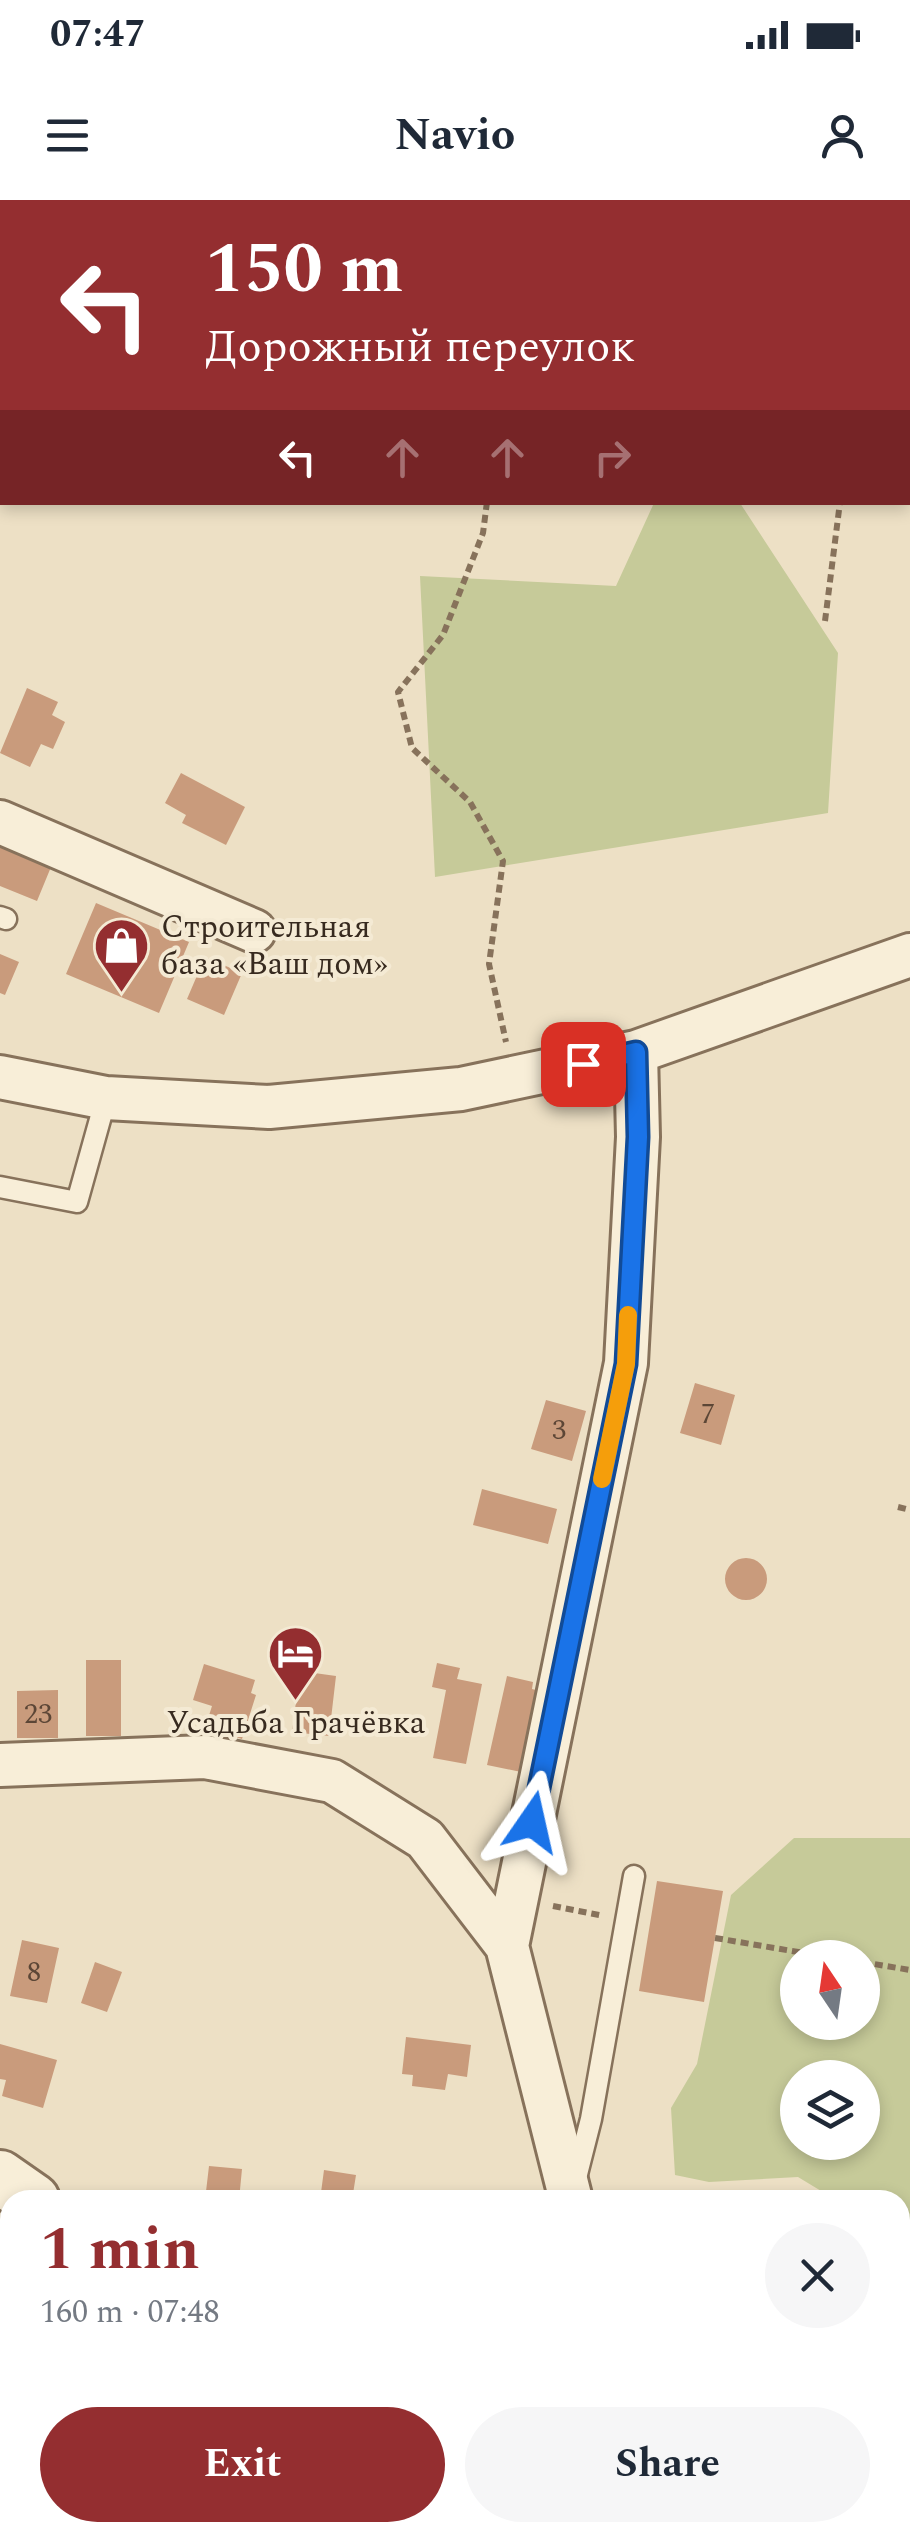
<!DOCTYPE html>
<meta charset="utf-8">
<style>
:root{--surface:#fff;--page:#f6f6f7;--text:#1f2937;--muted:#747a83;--accent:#942e30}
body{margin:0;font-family:Spectral,serif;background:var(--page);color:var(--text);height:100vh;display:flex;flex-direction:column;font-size:38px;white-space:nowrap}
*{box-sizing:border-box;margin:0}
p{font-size:32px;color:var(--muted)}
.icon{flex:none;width:55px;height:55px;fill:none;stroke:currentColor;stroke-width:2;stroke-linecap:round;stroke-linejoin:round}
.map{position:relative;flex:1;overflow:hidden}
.drawer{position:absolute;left:0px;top:1990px;width:910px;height:352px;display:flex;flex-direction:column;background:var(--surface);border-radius:30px 30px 0 0;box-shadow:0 5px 15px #0003}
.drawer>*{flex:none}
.guide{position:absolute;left:0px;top:0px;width:910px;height:305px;box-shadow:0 5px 15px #0003;background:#942e30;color:#fff;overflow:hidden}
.needle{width:65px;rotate:347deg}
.fabs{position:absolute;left:780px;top:1740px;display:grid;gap:20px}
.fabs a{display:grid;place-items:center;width:100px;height:100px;border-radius:50%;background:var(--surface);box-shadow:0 5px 15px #0003;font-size:50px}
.pin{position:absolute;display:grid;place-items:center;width:85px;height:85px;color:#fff;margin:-42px;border-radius:20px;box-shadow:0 5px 15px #0006}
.me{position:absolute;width:110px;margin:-55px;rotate:11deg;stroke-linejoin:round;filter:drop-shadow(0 0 8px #0008)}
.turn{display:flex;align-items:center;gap:35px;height:210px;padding:0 40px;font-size:45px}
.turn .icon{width:130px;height:130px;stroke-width:2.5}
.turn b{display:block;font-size:70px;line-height:85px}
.lanes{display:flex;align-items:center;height:95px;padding:0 40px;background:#0003;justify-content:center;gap:50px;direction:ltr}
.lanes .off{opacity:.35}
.round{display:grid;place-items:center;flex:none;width:105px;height:105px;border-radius:52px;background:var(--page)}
.overview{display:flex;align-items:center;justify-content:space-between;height:170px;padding:0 40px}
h1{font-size:60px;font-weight:700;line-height:75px;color:var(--accent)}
.action{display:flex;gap:20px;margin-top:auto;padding:20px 40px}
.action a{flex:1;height:115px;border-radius:60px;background:var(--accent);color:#fff;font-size:40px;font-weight:700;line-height:115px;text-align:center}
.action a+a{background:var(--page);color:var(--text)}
.status{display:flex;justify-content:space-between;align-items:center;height:70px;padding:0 50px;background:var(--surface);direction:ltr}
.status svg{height:28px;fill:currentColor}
header{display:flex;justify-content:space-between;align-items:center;height:130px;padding:0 40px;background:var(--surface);font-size:45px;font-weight:700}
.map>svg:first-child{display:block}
</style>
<div class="status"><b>07:47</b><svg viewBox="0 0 49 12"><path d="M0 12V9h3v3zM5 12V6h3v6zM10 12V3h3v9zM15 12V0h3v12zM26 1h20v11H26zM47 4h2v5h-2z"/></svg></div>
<header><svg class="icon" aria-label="menu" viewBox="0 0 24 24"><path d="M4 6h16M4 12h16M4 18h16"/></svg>Navio<svg class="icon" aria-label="person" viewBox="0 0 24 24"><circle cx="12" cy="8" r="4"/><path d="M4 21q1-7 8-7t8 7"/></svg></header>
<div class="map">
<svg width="910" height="2342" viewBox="0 0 910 2342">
<rect width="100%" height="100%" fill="#ede0c5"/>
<!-- green -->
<path fill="#c6ca99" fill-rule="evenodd" d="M654 303H740L838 453 828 613 435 677 420 376 616 386Z
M794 1638H910V2064L900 2050V2000H836L798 1977 709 1982 675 1975 671 1908 697 1864 731 1695ZM798 1758H862V1822H798ZM798 1878H862V1942H798Z"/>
<!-- building -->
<path fill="#c99b7c" d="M27 488 58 502 52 515 65 522 53 549 41 544 30 567 0 553Z
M181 573 245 607 226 645 182 623 186 615 165 603Z
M0 646 51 667 37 701 0 686Z
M96 703 189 742 159 813 66 774Z
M0 754 19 762 5 795 0 793Z
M205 757 242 773 224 815 187 799Z
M695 1183 735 1195 721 1245 680 1233Z
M546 1200 586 1211 572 1261 531 1249Z
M482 1289 557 1309 548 1344 473 1325Z
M725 1379a21 21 0 1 1 42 0a21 21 0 1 1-42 0Z
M86 1460H121V1536H86Z
M437 1463 460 1468 457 1479 482 1484 466 1564 433 1558 446 1490 432 1487Z
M204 1464 255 1480 251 1493 256 1495 242 1539 205 1528 212 1506 193 1500Z
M300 1471 336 1476 329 1536 292 1532Z
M507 1476 533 1482 532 1489 543 1492 526 1573 487 1565Z
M58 1490V1538H17V1491Z
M657 1681 723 1691 704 1802 639 1791Z
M22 1740 59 1748 47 1803 10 1796Z
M95 1762 122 1772 107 1812 81 1803Z
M406 1837 471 1845 467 1877 448 1874 445 1890 412 1886 413 1875 402 1874Z
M0 1844 57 1860 43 1908 2 1896 6 1880 0 1879Z
M209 1966 242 1969 239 2000H205Z
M324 1970 356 1975 352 2000H320Z
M900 2226 910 2227V2284L900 2282Z
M178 2332H240L239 2342H176Z
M304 2332H346L345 2342H303Z
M404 2332H444L442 2342H401Z
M707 2332H717L756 2342H705Z"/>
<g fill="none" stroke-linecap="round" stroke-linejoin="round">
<defs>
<path id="service" d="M0 717 6 719
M0 987 77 1002 106 898
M575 1982 591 1919 634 1676"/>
<path id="minor" d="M649 2 652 0
M0 622 254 731
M0 877 106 898 269 907 461 889 636 852 910 755
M0 1565 205 1557 332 1581 425 1639 507 1746
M571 2000 507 1746 626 1163 638 937 636 852
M261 2332 262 2342
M596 2332 609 2342"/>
<path id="tertiary" d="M0 1977 33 2000
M509 2342 510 2332"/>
</defs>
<!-- service casing -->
<use href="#service" stroke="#87725b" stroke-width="25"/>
<!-- minor casing -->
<use href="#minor" stroke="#87725b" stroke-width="48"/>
<!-- tertiary casing -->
<use href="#tertiary" stroke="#87725b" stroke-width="58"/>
<!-- path -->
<path stroke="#87725b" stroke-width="6" stroke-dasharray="8 5" stroke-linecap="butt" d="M879 2 880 0
M487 302 483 333 443 435 398 492 412 548 470 602 503 661 489 764 506 842
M825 421 840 302
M898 1307 910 1310
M553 1706 604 1716
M715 1738 834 1758
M862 1762 910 1770
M900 2190 910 2191
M900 2324 910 2326"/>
<!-- service -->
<use href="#service" stroke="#f8eed8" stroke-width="20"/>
<!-- minor -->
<use href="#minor" stroke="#f8eed8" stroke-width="42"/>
<!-- tertiary -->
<use href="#tertiary" stroke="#f8eed8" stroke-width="52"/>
</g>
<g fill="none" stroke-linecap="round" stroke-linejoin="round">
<defs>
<path id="route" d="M532 1622 626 1164 638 937 636 852 583 864"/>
</defs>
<!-- route casing -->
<use href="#route" stroke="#114b97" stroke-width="25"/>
<!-- route -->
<use href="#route" stroke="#1a73e8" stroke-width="18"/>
<!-- slow -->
<path stroke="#f59e0b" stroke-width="18" d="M602 1279 626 1164 628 1115"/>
</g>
<!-- icons -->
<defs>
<symbol id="shop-pin" viewBox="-11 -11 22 30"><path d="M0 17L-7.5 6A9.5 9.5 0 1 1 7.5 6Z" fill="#942e30" stroke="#f4ead4"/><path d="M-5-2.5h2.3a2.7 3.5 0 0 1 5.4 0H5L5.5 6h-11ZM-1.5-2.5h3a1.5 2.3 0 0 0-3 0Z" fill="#fff"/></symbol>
<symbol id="hotel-pin" viewBox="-11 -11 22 30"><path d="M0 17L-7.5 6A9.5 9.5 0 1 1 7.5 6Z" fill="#942e30" stroke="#f4ead4"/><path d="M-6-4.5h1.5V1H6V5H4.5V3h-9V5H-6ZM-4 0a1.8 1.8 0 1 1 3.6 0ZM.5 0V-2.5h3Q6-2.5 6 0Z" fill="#fff"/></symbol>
</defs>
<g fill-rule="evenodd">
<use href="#shop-pin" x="90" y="714" width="63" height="86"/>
<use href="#hotel-pin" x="264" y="1422" width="63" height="86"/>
</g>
<g text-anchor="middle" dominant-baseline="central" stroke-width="8" stroke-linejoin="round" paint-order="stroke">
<!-- number labels -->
<g font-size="28" fill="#5c4636">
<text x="708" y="1214">7</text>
<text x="559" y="1230">3</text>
<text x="38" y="1514">23</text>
<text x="34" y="1772">8</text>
</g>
<!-- poi labels -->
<g font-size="32" fill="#372a1f" stroke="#f4ead4" text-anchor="start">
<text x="161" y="727">Строительная<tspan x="161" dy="37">база «Ваш дом»</tspan></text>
<text x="296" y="1523" text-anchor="middle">Усадьба Грачёвка</text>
</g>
</g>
</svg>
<div class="fabs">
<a><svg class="needle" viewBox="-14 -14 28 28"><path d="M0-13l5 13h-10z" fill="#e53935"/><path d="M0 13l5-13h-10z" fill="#747a83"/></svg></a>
<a><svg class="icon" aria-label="layers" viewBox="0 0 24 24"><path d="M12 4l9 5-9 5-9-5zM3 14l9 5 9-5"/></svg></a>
</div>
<div class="pin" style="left:583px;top:864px;background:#d93025"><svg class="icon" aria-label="arrive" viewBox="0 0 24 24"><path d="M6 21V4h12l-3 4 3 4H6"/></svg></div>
<svg class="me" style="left:532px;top:1622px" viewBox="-20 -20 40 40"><path d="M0-17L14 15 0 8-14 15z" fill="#1a73e8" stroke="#fff" stroke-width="4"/></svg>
<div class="guide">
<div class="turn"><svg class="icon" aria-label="left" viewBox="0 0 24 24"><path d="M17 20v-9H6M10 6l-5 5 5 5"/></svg><div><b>150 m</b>Дорожный переулок</div></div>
<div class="lanes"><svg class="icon" aria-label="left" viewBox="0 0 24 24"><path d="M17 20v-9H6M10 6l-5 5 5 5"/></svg><svg class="icon off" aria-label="ahead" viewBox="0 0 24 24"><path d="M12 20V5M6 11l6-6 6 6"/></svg><svg class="icon off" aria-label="ahead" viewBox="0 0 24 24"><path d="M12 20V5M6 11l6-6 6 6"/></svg><svg class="icon off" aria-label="right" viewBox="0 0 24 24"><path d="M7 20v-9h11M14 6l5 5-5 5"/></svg></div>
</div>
<section class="drawer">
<div class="overview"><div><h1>1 min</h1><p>160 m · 07:48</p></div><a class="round"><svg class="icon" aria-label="close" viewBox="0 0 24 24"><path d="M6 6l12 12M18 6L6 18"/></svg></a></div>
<div class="action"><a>Exit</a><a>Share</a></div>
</section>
</div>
